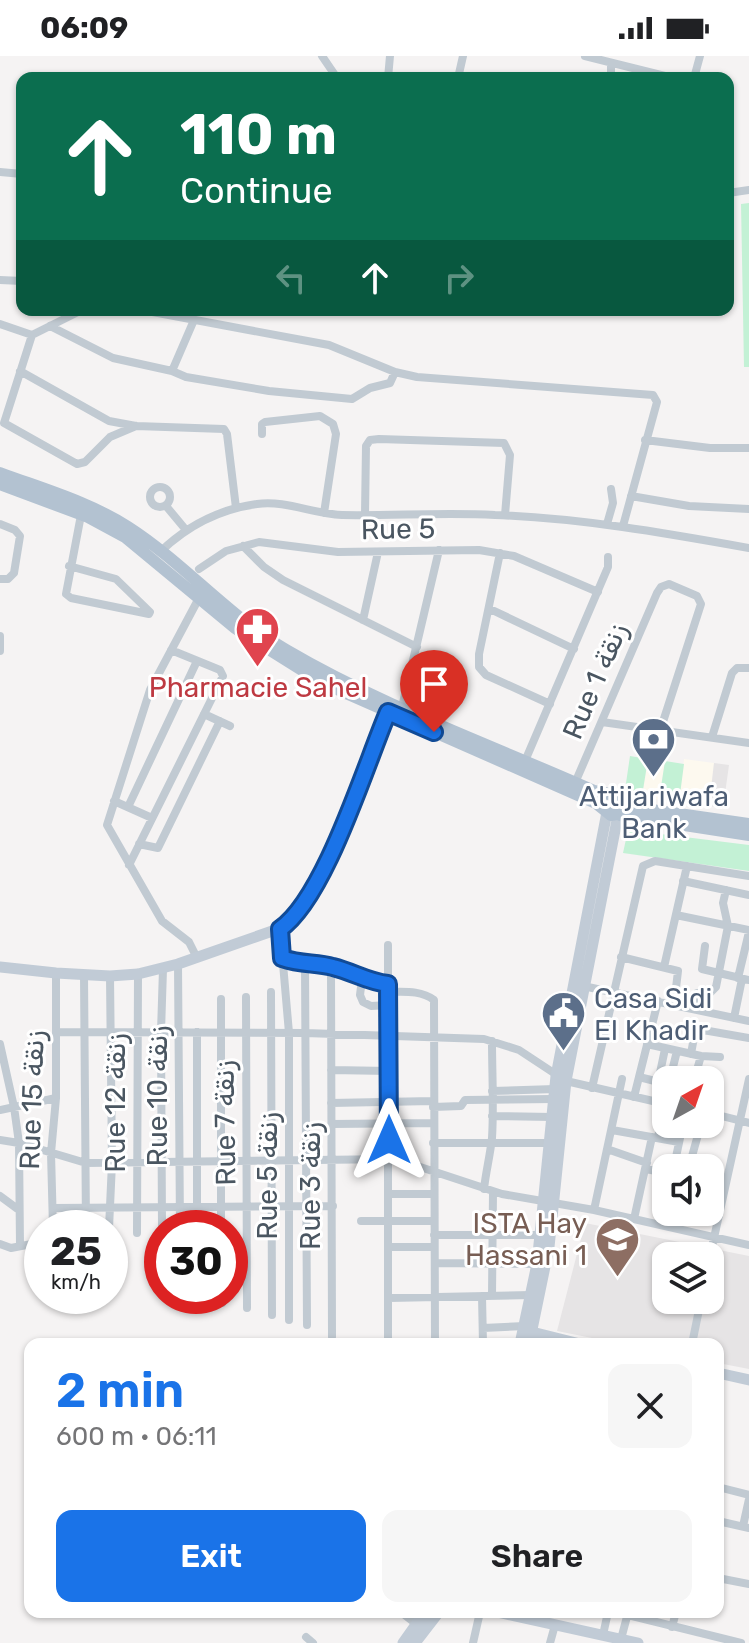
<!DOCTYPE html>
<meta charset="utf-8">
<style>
:root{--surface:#fff;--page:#f6f6f6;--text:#202124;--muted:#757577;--accent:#1a73e8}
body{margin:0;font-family:Rubik,Vazirmatn,sans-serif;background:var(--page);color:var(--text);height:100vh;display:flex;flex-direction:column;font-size:30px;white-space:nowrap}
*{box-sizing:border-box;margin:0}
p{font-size:26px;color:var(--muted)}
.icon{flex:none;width:44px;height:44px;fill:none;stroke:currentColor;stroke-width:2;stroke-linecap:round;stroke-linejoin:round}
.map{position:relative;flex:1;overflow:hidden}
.side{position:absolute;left:24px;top:1282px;width:700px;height:280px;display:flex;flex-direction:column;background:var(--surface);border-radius:16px;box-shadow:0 2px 6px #0004}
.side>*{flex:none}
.top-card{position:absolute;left:16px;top:16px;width:718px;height:244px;border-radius:16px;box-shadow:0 2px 6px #0004;background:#0b6e4f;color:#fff;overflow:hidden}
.needle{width:52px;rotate:40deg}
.fabs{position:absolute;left:652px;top:1010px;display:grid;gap:16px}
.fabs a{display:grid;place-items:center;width:72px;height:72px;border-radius:16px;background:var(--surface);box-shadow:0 2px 6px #0004;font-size:40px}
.speed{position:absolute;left:24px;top:1154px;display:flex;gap:16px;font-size:40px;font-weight:700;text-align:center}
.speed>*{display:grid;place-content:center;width:104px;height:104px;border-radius:50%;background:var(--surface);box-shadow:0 2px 6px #0004;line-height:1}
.speed small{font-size:20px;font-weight:400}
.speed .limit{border:12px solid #d22;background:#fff;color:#111}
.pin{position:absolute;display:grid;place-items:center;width:68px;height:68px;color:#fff;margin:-82px -34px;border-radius:50% 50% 50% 0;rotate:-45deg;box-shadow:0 0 8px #0007}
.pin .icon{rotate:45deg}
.me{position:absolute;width:88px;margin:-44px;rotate:0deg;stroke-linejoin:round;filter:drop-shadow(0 0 6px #0008)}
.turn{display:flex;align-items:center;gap:28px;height:168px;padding:0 32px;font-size:36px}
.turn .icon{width:104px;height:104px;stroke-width:2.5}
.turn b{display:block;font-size:56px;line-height:68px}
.lanes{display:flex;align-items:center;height:76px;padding:0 32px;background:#0003;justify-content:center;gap:40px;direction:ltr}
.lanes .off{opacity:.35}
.round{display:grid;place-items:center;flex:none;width:84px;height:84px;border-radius:16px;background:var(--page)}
.overview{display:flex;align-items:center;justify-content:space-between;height:136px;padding:0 32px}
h1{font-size:48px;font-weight:600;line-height:60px;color:var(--accent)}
.cta{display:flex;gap:16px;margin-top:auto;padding:16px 32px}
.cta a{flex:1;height:92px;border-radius:16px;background:var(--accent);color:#fff;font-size:32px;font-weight:600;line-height:92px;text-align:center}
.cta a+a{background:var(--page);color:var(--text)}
.status{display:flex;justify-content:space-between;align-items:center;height:56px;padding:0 40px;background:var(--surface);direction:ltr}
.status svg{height:22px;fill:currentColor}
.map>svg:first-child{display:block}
</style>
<div class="status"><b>06:09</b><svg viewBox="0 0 49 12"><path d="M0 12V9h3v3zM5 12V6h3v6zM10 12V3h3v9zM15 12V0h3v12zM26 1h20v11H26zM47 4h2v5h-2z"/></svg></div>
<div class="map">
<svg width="749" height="1587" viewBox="0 0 749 1587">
<rect width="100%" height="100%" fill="#f5f3f3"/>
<!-- commercial -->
<path fill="#fdf9ef" d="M648 703 665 705 659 744 642 740Z
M684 703 714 707 709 750 679 746Z"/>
<!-- education -->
<path fill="#e6e4e5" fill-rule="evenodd" d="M714 707 729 709 723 752 709 750Z
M585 1167 749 1200V1313L718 1307V1288H622L557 1275ZM666 1200H710V1244H666Z"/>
<!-- green -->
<path fill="#c3f1d5" d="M749 147V311H744L741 148Z
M630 700 648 703 642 740 625 734Z
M665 705 684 708 679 746 659 744Z
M628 774 749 789V815L623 797Z"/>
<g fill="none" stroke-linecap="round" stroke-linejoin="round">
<!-- street -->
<path stroke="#c1cad2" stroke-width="8" d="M322 0 337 22
M585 0 673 22
M388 22 390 0
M458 22 463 0
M611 22V7
M694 22 700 0
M0 116 22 118
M728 137 749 134
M0 224 22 225
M82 254 32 279 4 367 77 408 85 406 110 381 136 370
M142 254 329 289 395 316 417 321 653 339 657 346 623 470
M0 268 32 279
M50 270 113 302 172 315 186 321 269 335 352 343 370 332 390 327 395 316
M20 315 109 365 136 370 224 373 227 378 236 452
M172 315 194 264
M262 378V368L265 366 320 360 333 368 336 378 324 457
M645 384 710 392H749
M150 441a10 10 0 1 1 20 0a10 10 0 1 1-20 0Z
M631 440 689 450 749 453
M166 450 186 474
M365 458 366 390 370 384 379 383 504 387 510 399 505 459
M0 468 15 474 20 480 14 517 8 523H0
M607 468 613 447 611 433
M243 490 264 511 283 524 417 591
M160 496C188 469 220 453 257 448 286 444 313 458 342 459 393 460 444 456 495 459 580 462 665 477 749 492
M500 497 479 598V611L486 619 550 648
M69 510 116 523 150 556 149 558 71 542 66 538 81 459
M199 513 226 495 259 486 338 496 479 494 514 500 598 536
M490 553 574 593
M363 564 378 496
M0 580V595
M402 651 439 494
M204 658 230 670
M602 666 749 687
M712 681 732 617 737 612H749
M525 705 608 511V501
M575 727 657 537 661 531 669 528 697 540 701 548 660 675
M114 745 152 762
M128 751 197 605
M139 788 158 792 220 665
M129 809 223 620 220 614 171 594
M683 825 749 839
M676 859 749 874
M280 873 289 977V1264
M388 889V1288
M705 890 702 913 749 924
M621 901 678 915 674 949
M197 902 189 886 162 865 107 769 150 634 199 542
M282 902C302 909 316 906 333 911 353 916 367 926 388 928
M178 908 180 1172
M305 909 307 1269
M331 910 332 1281
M664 911 687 810
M84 919 86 1172
M738 922 749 876
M362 923 360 939 363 946 371 950 389 949
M583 930 749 965
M271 936 272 1259
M388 936C404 936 421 934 434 944L435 1288
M246 941 247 1252
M692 952 697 937H710L716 931 728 870 723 847 726 834
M734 962 742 923
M56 976 305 977 484 983 519 994 566 1025 666 1048
M197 976V1172
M0 988 14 1051 19 1087 20 1190
M647 988 701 1000 720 1001
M691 998 694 981 703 974 749 982
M331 1014 389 1015
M661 1015H672L677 995
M639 1021 658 945
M694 1024 701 1000
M658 1026 665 993
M592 1032 643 810 655 805 749 820
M492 1035 555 1033
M634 1041 639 1021 663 1027
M331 1047 433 1045
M433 1051 461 1050 465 1044 554 1043
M0 1054 56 1042
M710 1057 749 1067
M492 1060 552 1061
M332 1068 433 1067
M683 1068 676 1101 678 1104 690 1107
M612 1074 679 1086
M658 1082 664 1047
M0 1084 19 1087 86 1107 396 1103 502 1138 594 1154 749 1189
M433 1087H550
M607 1093 647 1107
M689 1111 701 1068
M646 1113 666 1117
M484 1133C486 1115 490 1100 492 1082 494 1050 492 1017 492 985
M389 1138H434
M0 1140 19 1154
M53 1152 333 1150
M594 1154 622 1023
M634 1163 652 1081
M361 1165H434
M53 1172 51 1097 56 1042V917
M109 1172 112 1107 110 920
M162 1172 161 976 163 913
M221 1172V943
M675 1172 678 1156
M137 1177 138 918
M434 1179H540
M0 1188 11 1192 42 1186
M389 1191H434
M710 1200 749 1023
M435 1207 537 1208
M222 1240V1247
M482 1240 483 1288
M492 1240 493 1136
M389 1242 531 1239
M483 1272 525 1270
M692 1288 701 1244
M718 1431 749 1439
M718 1465 749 1472
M743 1470 749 1443
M718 1522 749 1528
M401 1556 419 1570
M628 1559 741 1587
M672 1571 676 1556
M603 1579 608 1556
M306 1581 313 1587
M621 1583 628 1557
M473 1587 480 1556
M550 1587 555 1569"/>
<!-- secondary -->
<path stroke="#c1cbd6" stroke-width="11" d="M0 911 56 917 110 920 138 918 178 908 281 872 303 849 323 813 388 656
M528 1275 580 1288
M520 1288 537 1208 556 1020 607 756
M529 1288 549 1191 566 1025 618 759
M718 1317 749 1324
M497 1556 638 1587
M403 1587 425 1556
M415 1587 439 1556"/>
<!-- primary -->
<path stroke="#b3c2d1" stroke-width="12" d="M0 417C43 433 89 446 128 471 184 507 228 560 286 594 383 651 491 689 594 735L619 740 633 749 658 755 749 768
M0 428 88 461 125 481 235 572 321 626 596 747 611 759 623 757 625 750 624 744
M620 759 749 779"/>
</g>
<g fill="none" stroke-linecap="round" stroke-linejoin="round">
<defs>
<path id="route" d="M389 1084 388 928C368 926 353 916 333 911 316 906 302 909 282 902L280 873C325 842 365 710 388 656L434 676"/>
</defs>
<!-- route casing -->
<use href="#route" stroke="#114b97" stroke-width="20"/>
<!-- route -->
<use href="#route" stroke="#1a73e8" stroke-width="14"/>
</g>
<!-- icons -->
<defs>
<symbol id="pharmacy-pin" viewBox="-11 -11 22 30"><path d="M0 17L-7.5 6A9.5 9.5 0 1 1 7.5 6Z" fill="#e0444e" stroke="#fff"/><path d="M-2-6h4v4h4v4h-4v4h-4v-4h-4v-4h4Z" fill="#fff"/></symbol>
<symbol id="bank-pin" viewBox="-11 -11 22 30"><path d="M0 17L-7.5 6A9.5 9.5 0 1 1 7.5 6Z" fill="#5c6f8a" stroke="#fff"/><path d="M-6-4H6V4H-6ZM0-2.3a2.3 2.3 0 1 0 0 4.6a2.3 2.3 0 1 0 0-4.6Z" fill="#fff"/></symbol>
<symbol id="civic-pin" viewBox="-11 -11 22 30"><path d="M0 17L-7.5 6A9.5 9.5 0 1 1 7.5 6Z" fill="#5c6f8a" stroke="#fff"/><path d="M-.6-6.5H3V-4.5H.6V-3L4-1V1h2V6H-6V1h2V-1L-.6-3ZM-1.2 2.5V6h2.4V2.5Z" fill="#fff"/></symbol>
<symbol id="university-pin" viewBox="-11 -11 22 30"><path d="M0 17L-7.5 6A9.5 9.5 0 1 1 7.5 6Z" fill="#8d6e63" stroke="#fff"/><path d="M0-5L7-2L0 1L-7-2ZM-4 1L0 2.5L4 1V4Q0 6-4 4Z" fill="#fff"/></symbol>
</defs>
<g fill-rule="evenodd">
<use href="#pharmacy-pin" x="232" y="548" width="51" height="69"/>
<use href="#bank-pin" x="628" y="658" width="51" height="69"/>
<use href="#civic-pin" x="538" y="932" width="51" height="69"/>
<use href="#university-pin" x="592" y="1158" width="51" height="69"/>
</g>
<g text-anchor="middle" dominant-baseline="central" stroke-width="6" stroke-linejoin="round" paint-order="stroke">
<!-- street labels -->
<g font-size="28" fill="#4a5661" stroke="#fff">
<text transform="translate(398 473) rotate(-1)">Rue 5</text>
<text transform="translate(595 625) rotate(-67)">Rue 1 زنقة</text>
<text transform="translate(157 1040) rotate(-90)">Rue 10 زنقة</text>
<text transform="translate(32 1044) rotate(-88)">Rue 15 زنقة</text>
<text transform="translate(115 1047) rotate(-90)">Rue 12 زنقة</text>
<text transform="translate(225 1067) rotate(-91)">Rue 7 زنقة</text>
<text transform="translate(267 1120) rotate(-90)">Rue 5 زنقة</text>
<text transform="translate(310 1130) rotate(-90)">Rue 3 زنقة</text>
</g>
<!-- health labels -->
<g font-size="28" fill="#be3a42" stroke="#fff">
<text x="258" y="631">Pharmacie Sahel</text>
</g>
<!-- service labels -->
<g font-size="28" fill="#4e5e75" stroke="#fff">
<text x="654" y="740">Attijariwafa<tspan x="654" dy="32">Bank</tspan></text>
<text x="594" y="942" text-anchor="start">Casa Sidi<tspan x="594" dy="32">El Khadir</tspan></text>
</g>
<!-- education labels -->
<g font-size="28" fill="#785e54" stroke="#fff" text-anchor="end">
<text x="587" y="1167">ISTA Hay<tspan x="587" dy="32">Hassani 1</tspan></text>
</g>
</g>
</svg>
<div class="fabs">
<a><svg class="needle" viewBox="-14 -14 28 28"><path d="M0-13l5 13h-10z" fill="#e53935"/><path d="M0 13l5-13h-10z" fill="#757577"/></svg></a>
<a><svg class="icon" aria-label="sound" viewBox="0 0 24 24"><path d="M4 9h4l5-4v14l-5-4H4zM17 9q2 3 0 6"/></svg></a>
<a><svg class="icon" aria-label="layers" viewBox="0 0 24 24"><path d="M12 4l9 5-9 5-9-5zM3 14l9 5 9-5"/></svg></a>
</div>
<div class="speed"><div>25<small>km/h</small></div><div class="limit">30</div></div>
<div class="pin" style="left:434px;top:676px;background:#d93025"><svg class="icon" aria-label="arrive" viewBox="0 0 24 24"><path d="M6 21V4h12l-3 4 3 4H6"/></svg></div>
<svg class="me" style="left:389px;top:1084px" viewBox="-20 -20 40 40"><path d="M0-17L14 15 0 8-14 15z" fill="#1a73e8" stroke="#fff" stroke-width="4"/></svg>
<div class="top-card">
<div class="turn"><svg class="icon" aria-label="ahead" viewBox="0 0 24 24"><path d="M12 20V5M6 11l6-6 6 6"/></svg><div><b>110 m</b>Continue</div></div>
<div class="lanes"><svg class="icon off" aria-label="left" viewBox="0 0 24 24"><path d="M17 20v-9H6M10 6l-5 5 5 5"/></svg><svg class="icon" aria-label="ahead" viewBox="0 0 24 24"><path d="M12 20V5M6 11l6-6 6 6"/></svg><svg class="icon off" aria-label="right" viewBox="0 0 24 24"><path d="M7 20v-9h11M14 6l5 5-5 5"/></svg></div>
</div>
<section class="side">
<div class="overview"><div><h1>2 min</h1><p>600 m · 06:11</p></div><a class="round"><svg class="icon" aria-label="close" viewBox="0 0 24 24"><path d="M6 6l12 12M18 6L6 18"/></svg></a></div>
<div class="cta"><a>Exit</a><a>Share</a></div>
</section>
</div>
